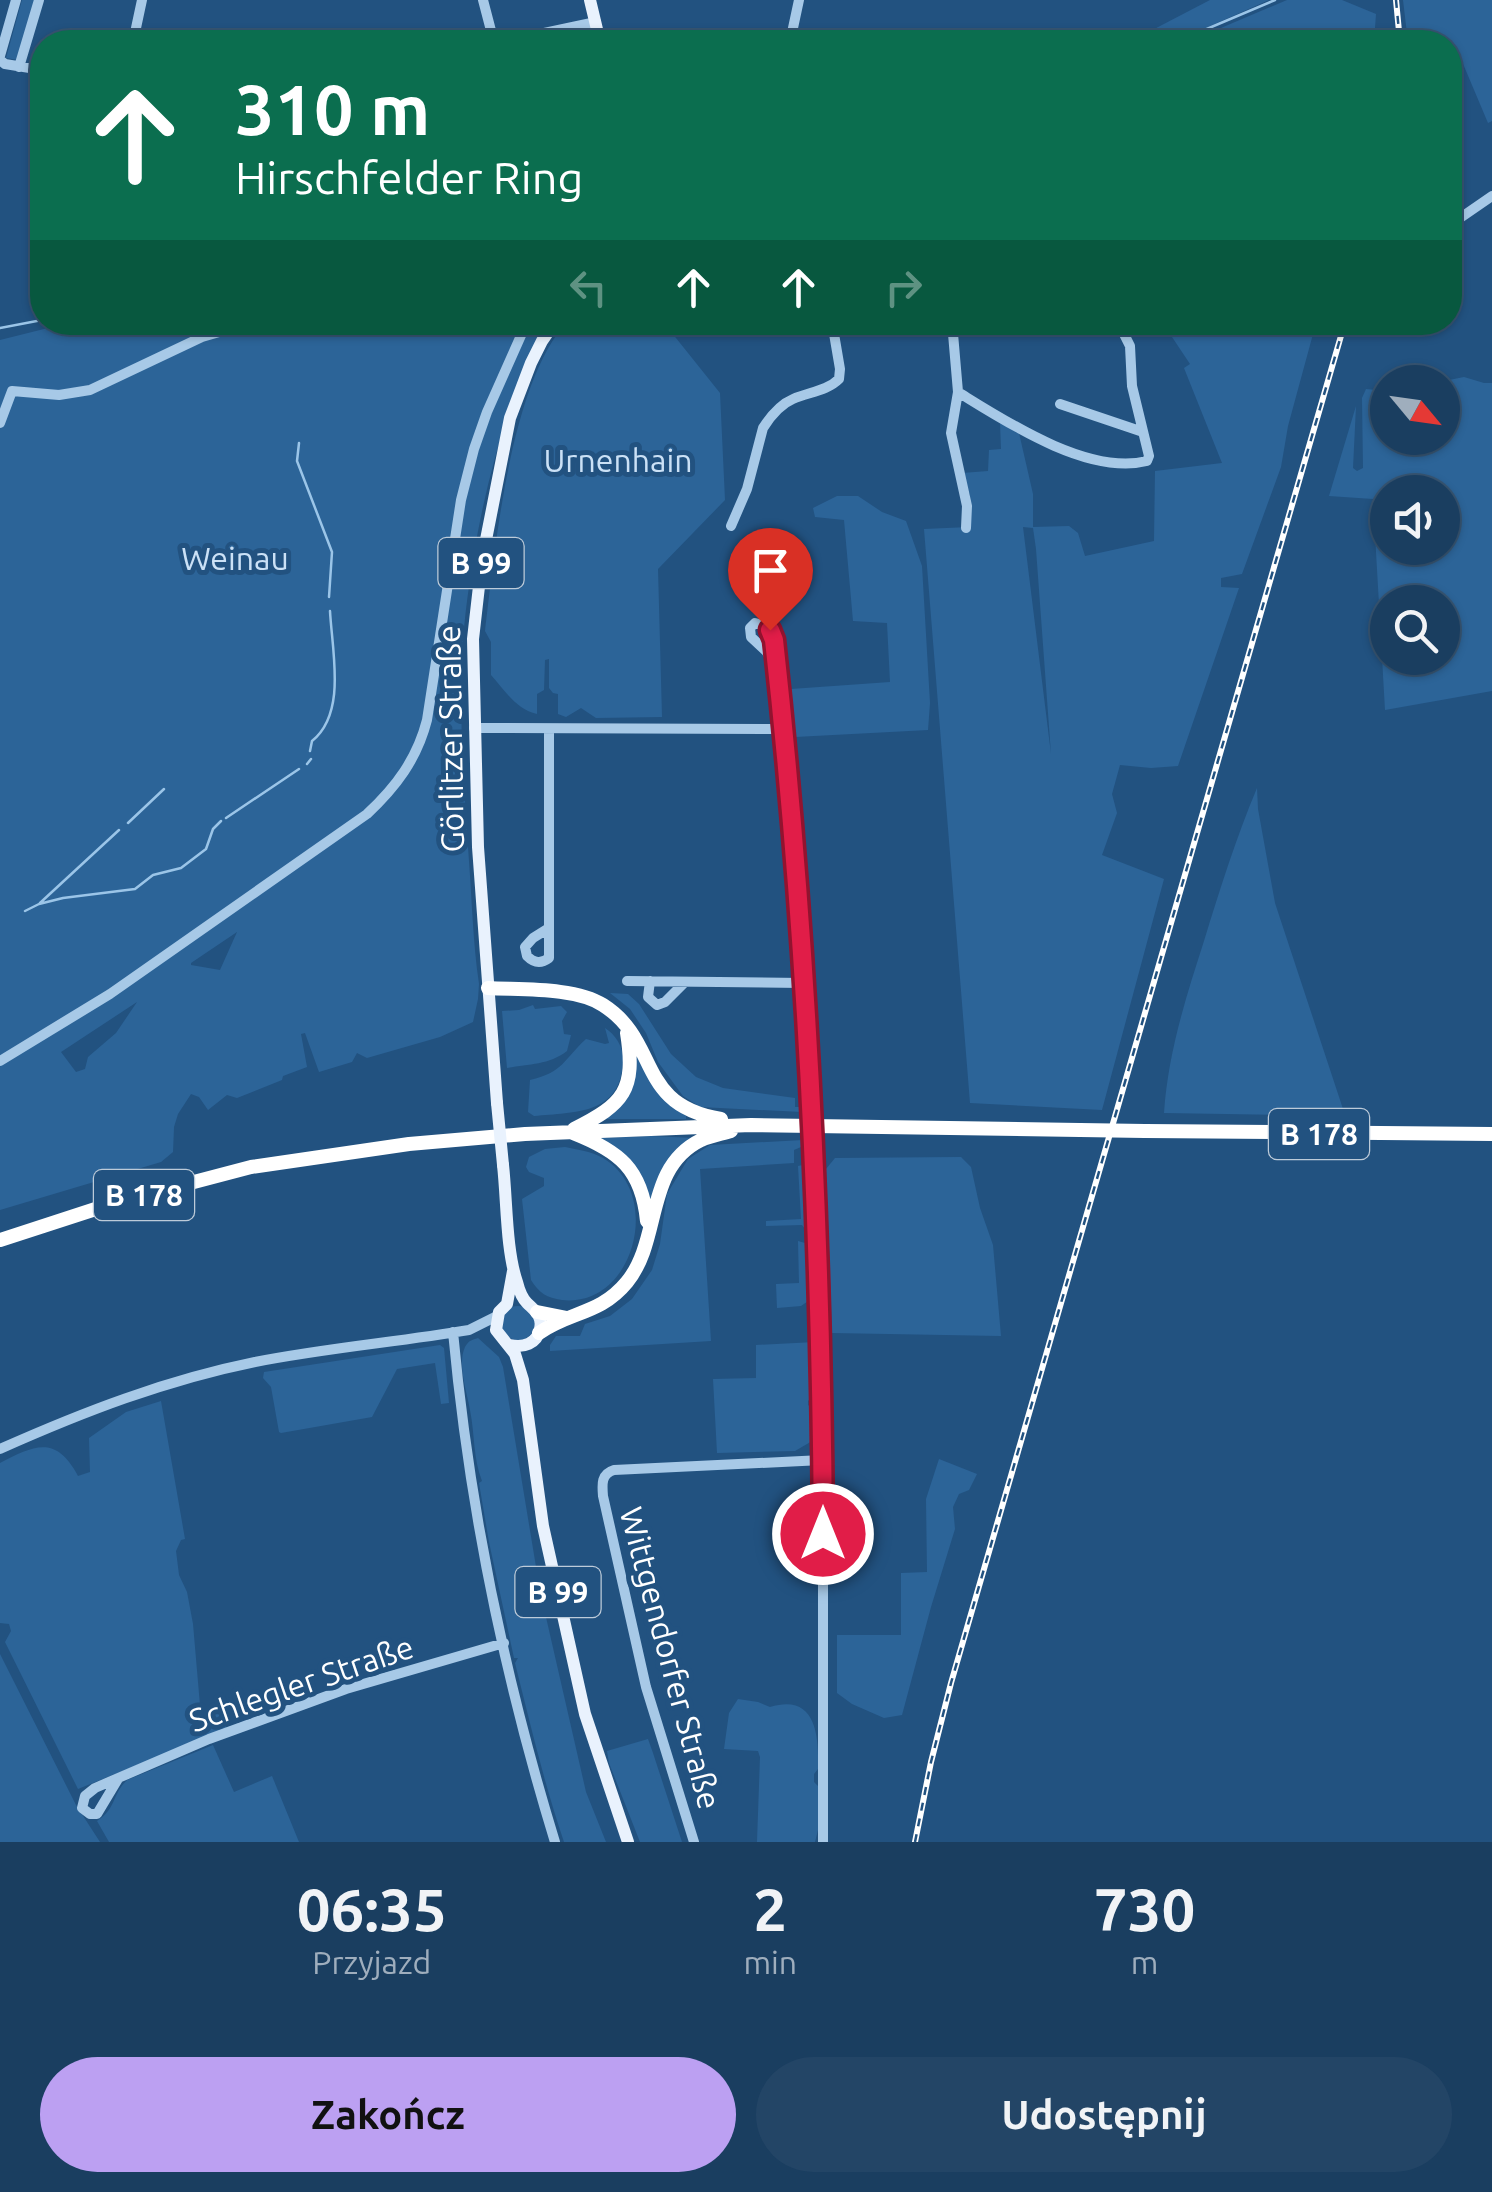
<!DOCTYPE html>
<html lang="pl">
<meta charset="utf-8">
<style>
:root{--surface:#1a3e60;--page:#234566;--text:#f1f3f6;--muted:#9faebd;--line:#385775;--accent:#bca0f2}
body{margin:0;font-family:Ubuntu,sans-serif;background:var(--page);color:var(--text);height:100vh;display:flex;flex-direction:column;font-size:38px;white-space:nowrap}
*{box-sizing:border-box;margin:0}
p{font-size:32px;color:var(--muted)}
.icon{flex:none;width:55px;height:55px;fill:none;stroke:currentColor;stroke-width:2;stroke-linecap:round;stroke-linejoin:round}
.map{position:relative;height:1842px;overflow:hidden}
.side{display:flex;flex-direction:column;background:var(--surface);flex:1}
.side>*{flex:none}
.hud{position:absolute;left:30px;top:30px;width:1432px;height:305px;border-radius:40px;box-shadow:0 2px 8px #0004,0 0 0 2px var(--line);background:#0b6e4f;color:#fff;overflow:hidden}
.needle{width:65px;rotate:119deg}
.buttons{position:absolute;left:1370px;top:365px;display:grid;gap:20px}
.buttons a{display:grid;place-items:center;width:90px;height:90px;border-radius:50%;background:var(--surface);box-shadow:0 2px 8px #0004,0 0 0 2px var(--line);font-size:50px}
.pin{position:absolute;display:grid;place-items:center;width:85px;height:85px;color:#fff;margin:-102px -42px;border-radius:50% 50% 50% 0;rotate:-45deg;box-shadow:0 0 10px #0007}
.pin .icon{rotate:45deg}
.me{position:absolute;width:110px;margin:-55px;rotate:0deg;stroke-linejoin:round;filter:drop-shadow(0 0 8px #0008)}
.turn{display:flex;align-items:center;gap:35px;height:210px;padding:0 40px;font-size:45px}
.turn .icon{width:130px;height:130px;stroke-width:2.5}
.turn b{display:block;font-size:70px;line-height:85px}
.lanes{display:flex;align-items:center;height:95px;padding:0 40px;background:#0003;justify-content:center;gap:50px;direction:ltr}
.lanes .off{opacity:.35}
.eta{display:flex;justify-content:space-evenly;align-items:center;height:170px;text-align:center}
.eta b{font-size:60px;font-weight:600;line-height:70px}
.action{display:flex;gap:20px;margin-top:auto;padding:20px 40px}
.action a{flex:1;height:115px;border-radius:60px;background:var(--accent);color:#111;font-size:40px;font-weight:600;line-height:115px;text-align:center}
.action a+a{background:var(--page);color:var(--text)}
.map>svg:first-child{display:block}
</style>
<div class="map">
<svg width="1492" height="1842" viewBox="0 0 1492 1842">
<rect width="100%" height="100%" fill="#225280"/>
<!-- green -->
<path fill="#2c6498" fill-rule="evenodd" d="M22 0H36L18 60 6 58Z
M1210 0H1269L1174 42H1141L1137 38Z
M1287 0H1342L1376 14 1374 42H1188Z
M1403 0H1492V121L1488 123 1461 59 1450 69V42H1408Z
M72 322 546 323C503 409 479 505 467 601 456 685 463 777 469 861 472 902 473 943 479 984L478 999 473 1022 440 1037 367 1058 357 1053 352 1062 319 1072 305 1033 301 1034 307 1067 283 1076 282 1080 237 1098 227 1095 208 1110 199 1097 191 1094 178 1114 174 1127 173 1152 161 1162 0 1210V340ZM237 932 220 970 191 965V963ZM137 1002 116 1033 88 1057 85 1069 76 1072 61 1052Z
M567 322 664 323 720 393 725 500 658 569 662 717 596 718 581 708 566 717 558 714V694L553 693 549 688V659L545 660 544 690 537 694V714C517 710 505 691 491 675V642L485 631C495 549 510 383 567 322Z
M1167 323H1316L1288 426 1281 467 1242 574 1221 578V587L1239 588 1178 766 1151 768 1120 765 1112 794 1117 813 1102 855 1164 879 1102 1110 970 1103 924 529 969 527 970 495 962 473 988 471 989 450 1001 449 1000 423 1019 433 1033 494V527L1069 526 1078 533 1085 556 1154 541 1155 471 1222 463 1184 368 1190 364 1170 334ZM1023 527 1033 528 1036 549 1051 754Z
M1464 377 1484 383H1492V691L1385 710 1373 499 1329 496 1356 406 1353 468 1357 471 1363 468 1362 398 1366 389 1387 391 1388 438H1442V382H1439ZM1388 492H1442V548H1388ZM1388 602H1442V658H1388Z
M837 496H858L882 512 906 521 922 566 930 703 928 730 795 737 791 689 890 682 887 623 853 621 844 520 815 517 813 508Z
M1257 788 1258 809 1275 903 1344 1112 1295 1115 1164 1113C1168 1053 1186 997 1204 941 1220 889 1236 838 1257 788Z
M610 993 628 994 639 1004 671 1054 696 1077 723 1088 795 1098V1107H802V1112L700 1107 683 1096 658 1062 646 1033 630 1009Z
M533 1005 535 1009 561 1006 567 1012 562 1021 564 1034 571 1035 567 1051C549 1065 528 1064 507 1068L502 1011 519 1010Z
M605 1028C616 1035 624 1048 623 1061 621 1115 575 1112 534 1116L528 1112 530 1080C564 1072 563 1060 586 1039L605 1044 609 1043Z
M636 1050C652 1080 657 1097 686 1116V1119H607Z
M651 1136 694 1138C669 1152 657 1173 651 1201L600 1138Z
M803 1140 801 1147 794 1150V1163L700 1169 711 1341 550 1351V1345L556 1336H580L585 1324 610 1316 632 1299 652 1270 660 1244 667 1194 688 1159 710 1145Z
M565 1147C578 1150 591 1151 603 1158 664 1194 634 1308 562 1300 547 1298 539 1293 531 1280L522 1199 544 1186V1178L529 1172 526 1167 529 1157 545 1149Z
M961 1157 971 1167 980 1208 993 1245 1001 1336 832 1333 826 1169 835 1158Z
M807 1164 812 1223 805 1229 802 1225 766 1226V1221L801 1219 798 1166Z
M798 1241 812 1245 814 1297 801 1306 777 1308 776 1284 799 1283Z
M501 1323a17 17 0 1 1 34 0a17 17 0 1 1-34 0Z
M478 1338 499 1357 503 1367 540 1591 586 1792 606 1842H564C544 1783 530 1723 515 1663L518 1658H514L489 1542 479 1483 482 1481C473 1458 475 1435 470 1410 467 1392 457 1364 465 1347 469 1340 472 1340 478 1338Z
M815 1342 817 1390 808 1401V1405L815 1412 819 1437 795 1451 717 1453 713 1379 756 1378V1345Z
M440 1345 444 1348 449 1403 441 1404 435 1363 397 1369 372 1417 281 1433 279 1432 271 1387 263 1378 264 1372Z
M161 1401 185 1539 181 1540 176 1551 179 1575 187 1592 193 1624 201 1717 219 1711 227 1729 78 1789 5 1642 11 1631 9 1624 0 1623V1463C35 1445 56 1435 78 1476L90 1472 89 1438 126 1412Z
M939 1459 977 1474 969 1490 959 1494 953 1507 955 1529 931 1607 902 1715 884 1718 852 1704 837 1693V1635H901V1573L927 1572 926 1499Z
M0 1654 76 1805 100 1842H0Z
M738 1699 758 1702 770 1707C816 1693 819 1735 818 1769L814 1774V1782L819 1787V1826L815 1842H757L760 1757 758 1751 724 1749 729 1713Z
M648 1739 653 1753 682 1842H640L609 1763 607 1751Z
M213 1745 234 1792 272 1776 299 1842H109L97 1821C117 1808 111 1796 127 1780Z"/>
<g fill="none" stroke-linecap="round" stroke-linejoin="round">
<!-- stream -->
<path stroke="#9bc5e8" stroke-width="2.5" d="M1176 42 1275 0
M0 328 42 320
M299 443 297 461 332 552 329 597
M310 751 312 741C347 713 332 651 330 611
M307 764 311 759
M226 818 299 769
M128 823 164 789
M40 903 119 830
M25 911 39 904 63 898 135 889 153 875 181 868 206 849 213 829 221 821"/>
<!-- minor -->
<path stroke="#a7c9e7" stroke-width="10" d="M483 0 494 42
M133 42 142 0
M502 42 596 22
M790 42 799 0
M0 56 16 0
M0 60 5 64 42 70
M19 67 39 0
M1450 225 1492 196
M952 322 958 392C1005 421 1088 476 1147 461L1149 456 1132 386 1130 346 1118 322
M958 392 951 433 967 506 966 528
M1060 404 1143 432
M0 423 12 391 59 395 90 390 202 337 254 322
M731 526 747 489 763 428C770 417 781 404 793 399 809 392 827 391 839 379L840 369 832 322
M776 665 766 651 751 637 750 628 755 623 766 626C779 642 780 706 783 729L811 1107
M474 728 783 729
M549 730V958C541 964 534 963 527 956L525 947 533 938 549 928
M627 981 803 983
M650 981 648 997 657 1005 665 1002 685 982
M0 1061 110 994 367 814C396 787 417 759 427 720L461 500 474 449 487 412 527 322
M813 1149 823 1437V1842
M453 1332C469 1505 504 1676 555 1842
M0 1449C83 1412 166 1380 255 1362 326 1348 398 1342 469 1330L497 1316
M118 1779 97 1814H90L82 1808 85 1796 95 1788 209 1739 346 1689 504 1643
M694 1842 646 1687 603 1496C602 1484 601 1474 614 1470L822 1460"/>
<!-- major -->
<path stroke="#e9f2fd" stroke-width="12" d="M590 0 600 42
M497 1103 478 847 473 639 482 560 510 418 531 363 542 341 555 322
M503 1165C507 1201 506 1250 517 1282 519 1290 522 1298 527 1303 535 1311 543 1316 540 1329 537 1344 523 1348 510 1345
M513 1271 507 1304 499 1312 496 1330 515 1354 523 1380 543 1526 585 1714 628 1842"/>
<!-- highway -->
<path stroke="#fff" stroke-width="14" d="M488 988C521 990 575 987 603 1005 661 1042 635 1105 721 1119
M574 1129C624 1104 636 1090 627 1033
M1145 1131 1492 1134
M573 1133C619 1151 642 1169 647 1221
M0 1240 114 1203 251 1167 409 1144 525 1134 751 1125 1080 1130
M537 1312 567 1318
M539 1333C570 1311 600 1315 627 1282 662 1239 644 1168 701 1140 710 1136 721 1134 731 1131"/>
<defs>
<path id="rail" d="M1396 0 1400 42
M915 1842 931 1762 951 1683 1345 322"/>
</defs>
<!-- rail casing -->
<use href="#rail" stroke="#fff" stroke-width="6"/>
<!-- rail -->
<use href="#rail" stroke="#225280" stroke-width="2.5" stroke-dasharray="8" stroke-linecap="butt"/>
<!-- minor-bridge -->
<path stroke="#a7c9e7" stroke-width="10" d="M811 1107 813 1149"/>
<!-- major-bridge -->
<path stroke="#e9f2fd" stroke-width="12" d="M497 1103 503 1165"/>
<!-- highway-bridge -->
<path stroke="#fff" stroke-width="14" d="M1080 1130 1145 1131"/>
</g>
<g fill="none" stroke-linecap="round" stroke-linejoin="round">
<defs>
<path id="route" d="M770 630 774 640C807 937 821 1236 823 1534"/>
</defs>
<!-- route casing -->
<use href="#route" stroke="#92132f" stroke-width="25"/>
<!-- route -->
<use href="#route" stroke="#e11d48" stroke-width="18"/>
</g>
<g text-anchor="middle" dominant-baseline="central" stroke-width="10" stroke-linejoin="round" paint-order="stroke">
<!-- shield labels -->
<g fill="#225280" stroke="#bdcbd9" stroke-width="2.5">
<rect x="438.5" y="538" width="85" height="50" rx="8"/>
<rect x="1269" y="1109" width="100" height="50" rx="8"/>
<rect x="94" y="1170" width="100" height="50" rx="8"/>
<rect x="515.5" y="1567" width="85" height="50" rx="8"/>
</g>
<g font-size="30" font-weight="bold" fill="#fff">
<text x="481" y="563">B 99</text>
<text x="1319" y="1134">B 178</text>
<text x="144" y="1195">B 178</text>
<text x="558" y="1592">B 99</text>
</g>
<!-- park labels -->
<g font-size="32" fill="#cbe1f6" stroke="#225280">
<text x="618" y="460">Urnenhain</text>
<text x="235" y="558">Weinau</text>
</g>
<!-- street labels -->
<g font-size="32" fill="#fff" stroke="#225280">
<text transform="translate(450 739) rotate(-91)">Görlitzer Straße</text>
<text transform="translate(671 1658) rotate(75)">Wittgendorfer Straße</text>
<text transform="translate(301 1683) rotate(-19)">Schlegler Straße</text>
</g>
</g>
</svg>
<div class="buttons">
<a><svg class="needle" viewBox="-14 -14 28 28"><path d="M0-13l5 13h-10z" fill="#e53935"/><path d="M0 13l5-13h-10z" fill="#9faebd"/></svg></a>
<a><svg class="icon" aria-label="sound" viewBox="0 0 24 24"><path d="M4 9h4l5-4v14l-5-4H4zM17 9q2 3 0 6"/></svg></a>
<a><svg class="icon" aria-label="search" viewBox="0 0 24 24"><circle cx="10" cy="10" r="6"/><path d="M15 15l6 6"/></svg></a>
</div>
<div class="pin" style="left:770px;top:630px;background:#d93025"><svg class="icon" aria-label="arrive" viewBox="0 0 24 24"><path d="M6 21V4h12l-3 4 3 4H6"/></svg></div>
<svg class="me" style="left:823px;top:1534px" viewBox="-20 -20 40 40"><circle r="17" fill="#e11d48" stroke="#fff" stroke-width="3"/><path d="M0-11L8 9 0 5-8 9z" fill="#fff"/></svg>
<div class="hud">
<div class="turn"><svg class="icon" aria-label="ahead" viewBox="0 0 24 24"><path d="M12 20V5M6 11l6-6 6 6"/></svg><div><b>310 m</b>Hirschfelder Ring</div></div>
<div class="lanes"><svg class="icon off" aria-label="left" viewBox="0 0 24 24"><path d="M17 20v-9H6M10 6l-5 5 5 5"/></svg><svg class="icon" aria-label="ahead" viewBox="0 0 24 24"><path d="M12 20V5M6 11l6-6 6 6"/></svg><svg class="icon" aria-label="ahead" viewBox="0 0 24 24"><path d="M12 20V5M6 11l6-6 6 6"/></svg><svg class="icon off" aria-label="right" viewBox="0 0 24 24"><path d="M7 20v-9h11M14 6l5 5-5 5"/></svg></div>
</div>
</div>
<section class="side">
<div class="eta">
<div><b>06:35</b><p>Przyjazd</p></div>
<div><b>2</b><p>min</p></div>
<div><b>730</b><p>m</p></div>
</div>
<div class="action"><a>Zakończ</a><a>Udostępnij</a></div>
</section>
